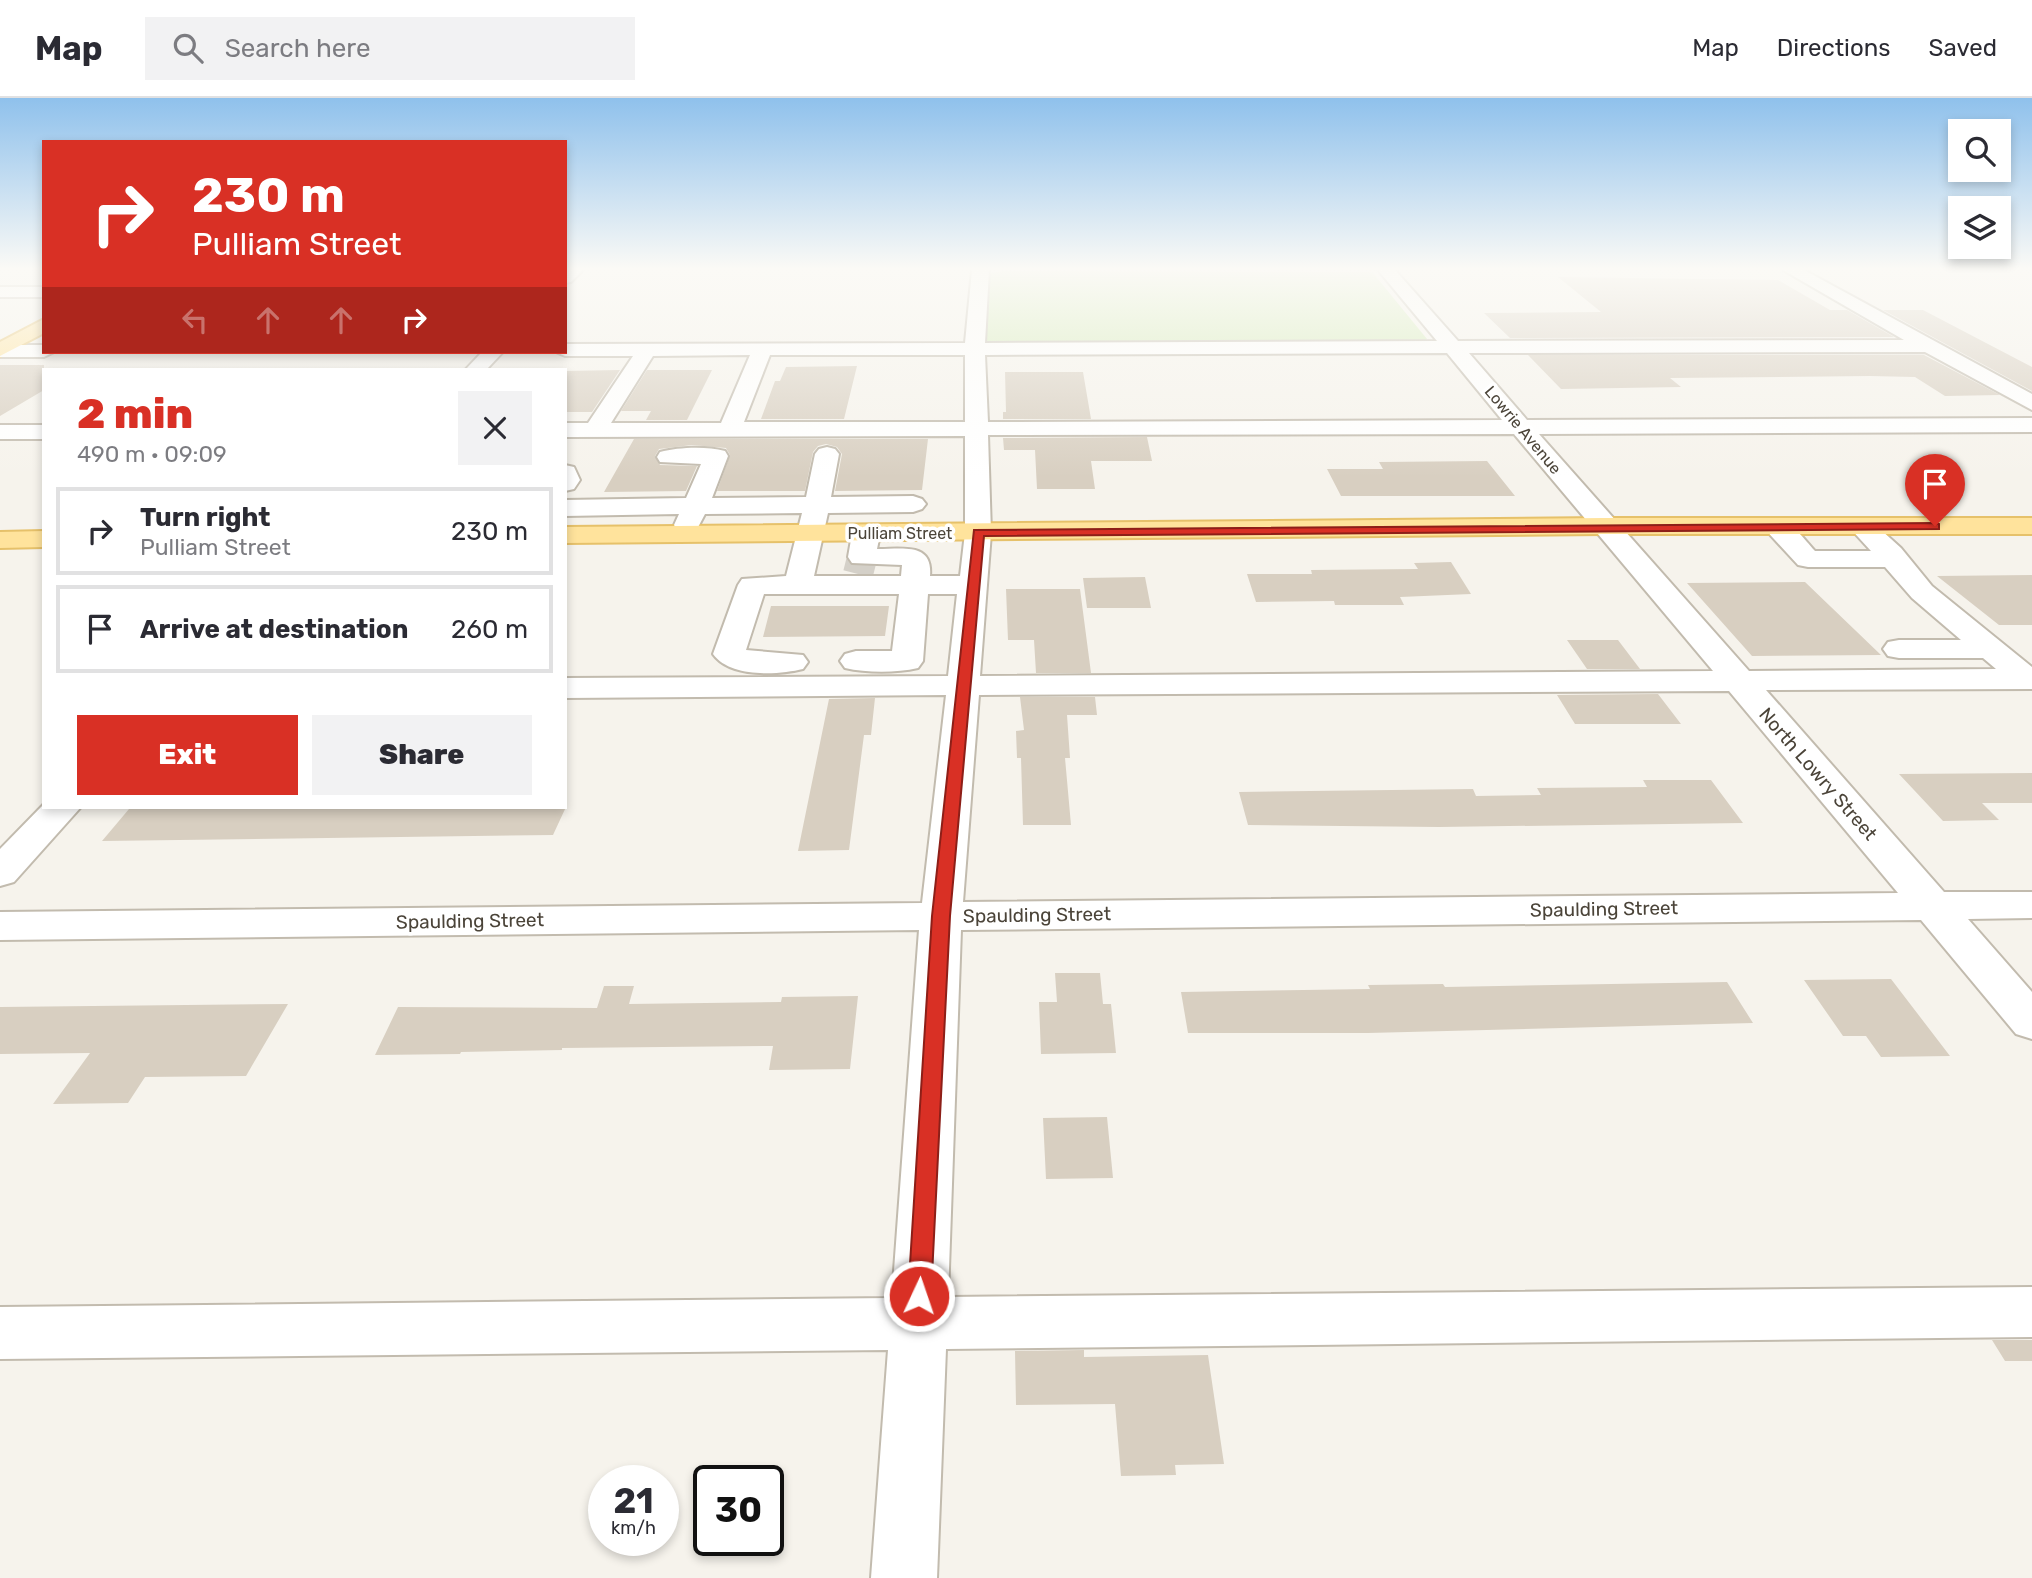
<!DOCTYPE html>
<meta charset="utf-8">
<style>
:root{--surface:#fff;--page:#f2f2f3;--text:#2b2b33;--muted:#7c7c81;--line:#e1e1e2;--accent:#d93025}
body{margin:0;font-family:Rubik,sans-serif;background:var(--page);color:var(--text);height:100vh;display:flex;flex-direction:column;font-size:26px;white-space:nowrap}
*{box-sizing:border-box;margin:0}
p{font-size:23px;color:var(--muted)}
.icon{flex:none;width:38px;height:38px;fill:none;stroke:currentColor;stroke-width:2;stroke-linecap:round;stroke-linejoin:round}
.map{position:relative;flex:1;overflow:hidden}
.panel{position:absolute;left:42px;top:270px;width:525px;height:441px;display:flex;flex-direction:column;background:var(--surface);border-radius:0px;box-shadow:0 4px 10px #0003}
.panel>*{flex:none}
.banner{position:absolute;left:42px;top:42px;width:525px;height:214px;border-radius:0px;box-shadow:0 4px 10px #0003;background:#d93025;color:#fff;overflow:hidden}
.fabs{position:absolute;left:1948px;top:21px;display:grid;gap:14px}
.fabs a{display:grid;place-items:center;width:63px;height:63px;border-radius:0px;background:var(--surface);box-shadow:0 4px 10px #0003;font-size:35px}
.speed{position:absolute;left:588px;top:1367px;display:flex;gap:14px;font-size:35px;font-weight:700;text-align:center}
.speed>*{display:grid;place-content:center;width:91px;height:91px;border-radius:50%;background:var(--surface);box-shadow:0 4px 10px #0003;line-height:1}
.speed small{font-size:18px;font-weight:400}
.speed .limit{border:4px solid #111;border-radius:10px;background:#fff;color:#111}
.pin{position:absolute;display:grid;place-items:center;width:60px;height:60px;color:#fff;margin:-72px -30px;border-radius:50% 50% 50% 0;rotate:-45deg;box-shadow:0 0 7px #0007}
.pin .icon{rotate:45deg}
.me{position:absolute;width:77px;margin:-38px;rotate:3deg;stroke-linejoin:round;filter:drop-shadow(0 0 5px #0008)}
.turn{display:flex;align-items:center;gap:24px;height:147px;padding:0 35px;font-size:32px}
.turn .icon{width:91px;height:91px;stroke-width:2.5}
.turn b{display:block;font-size:49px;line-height:60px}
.lanes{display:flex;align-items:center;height:66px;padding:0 35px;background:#0003;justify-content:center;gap:35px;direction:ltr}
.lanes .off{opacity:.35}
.round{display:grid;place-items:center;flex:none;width:74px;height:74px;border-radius:0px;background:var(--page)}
.head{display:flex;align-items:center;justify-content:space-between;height:119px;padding:0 35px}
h1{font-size:42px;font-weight:800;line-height:52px;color:var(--accent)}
.button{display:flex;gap:14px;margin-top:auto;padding:14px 35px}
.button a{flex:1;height:80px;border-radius:0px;background:var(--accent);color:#fff;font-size:28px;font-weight:800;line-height:80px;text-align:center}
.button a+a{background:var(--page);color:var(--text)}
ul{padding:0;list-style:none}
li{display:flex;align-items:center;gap:21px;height:88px;margin:0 14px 10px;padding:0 21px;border:4px solid var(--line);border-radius:0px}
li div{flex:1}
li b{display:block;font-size:26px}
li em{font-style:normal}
header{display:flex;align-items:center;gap:42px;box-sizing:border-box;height:98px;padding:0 35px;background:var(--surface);border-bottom:2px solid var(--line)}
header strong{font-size:33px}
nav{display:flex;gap:38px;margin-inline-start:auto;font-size:24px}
.search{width:490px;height:63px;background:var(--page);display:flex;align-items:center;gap:18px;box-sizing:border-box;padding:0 24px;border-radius:0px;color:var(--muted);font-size:26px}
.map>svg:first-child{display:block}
</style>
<header>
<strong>Map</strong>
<div class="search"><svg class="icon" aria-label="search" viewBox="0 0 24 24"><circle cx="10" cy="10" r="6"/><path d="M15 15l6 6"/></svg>Search here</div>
<nav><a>Map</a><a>Directions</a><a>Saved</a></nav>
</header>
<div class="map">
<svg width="2032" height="1480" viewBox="0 0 2032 1480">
<rect width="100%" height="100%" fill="#f6f3ec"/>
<!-- green -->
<path fill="#d2eab5" d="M1003 173 1369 174 1373 175 1427 241 1420 245H987L986 176Z"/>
<!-- building -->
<path fill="#d8cfc1" d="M1558 179 1778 182 1830 212H1847L1894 239 1510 240 1484 215 1601 214Z
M1883 212H1923L2032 269V293Z
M1528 257H1924L2000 297 1945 298 1915 279 1870 278 1670 280 1681 289 1561 291Z
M0 267H44V292L0 318Z
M857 268 844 321H761L775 283H780L786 269Z
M620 272 592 314H565V273Z
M647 272H712L687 322H646L651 313H621Z
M1005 274H1083L1091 321H1003V314H1006Z
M1147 339 1152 363H1091L1095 391H1037L1035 352H1004L1003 340Z
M634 341H928L922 392 835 393 842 356 837 349 826 346 818 348 813 354 805 393H717L730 357 726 350 692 347 659 351 655 358 660 367 697 368 686 393 604 394Z
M1487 363 1515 398H1341L1327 371H1383L1379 364Z
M1451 464 1471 496 1400 499 1404 507H1335L1334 503 1256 504 1247 476H1312L1311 472 1418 471 1414 465Z
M2032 477V527H1999L1937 478Z
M1145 479 1151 510H1087L1083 480Z
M1805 484 1881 557 1752 558 1687 485Z
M1006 491H1080L1091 575H1036L1034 542H1008Z
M771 508H889L885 538 763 539Z
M1567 542H1618L1640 571H1587Z
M1658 596 1681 626H1575L1557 597Z
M1020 599H1095L1097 617H1067L1070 660H1065L1071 727H1023L1021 660H1017L1016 633 1024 632Z
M875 600 871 637H864L849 752 798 753 829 601Z
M2032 675V705H1982L1999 722 1943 723 1899 676Z
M1643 682H1711L1743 725 1439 729 1248 727 1239 694 1473 691 1476 698 1541 697 1537 690 1647 689Z
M318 709H566L553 737 102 743 129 711Z
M1055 875H1100L1103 906H1111L1116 955 1041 956 1039 904H1057Z
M1891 881 1950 958 1881 959 1866 938H1843L1804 882Z
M1727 884 1753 925 1368 935H1188L1181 894 1370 891 1368 887 1443 886 1445 889Z
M604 888H634L629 906 781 904 782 899 858 898 850 971 769 972 773 948 562 950V952L461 954 460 956 375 957 398 909 597 910Z
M288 906 246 978 145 979 128 1005 53 1006 90 955 0 956V909Z
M1107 1019 1113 1080 1046 1081 1043 1020Z
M1992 1242H2032V1263H2005Z
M1084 1252V1259L1208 1257 1224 1366 1175 1367 1176 1377 1121 1378 1115 1306 1016 1307 1015 1253Z"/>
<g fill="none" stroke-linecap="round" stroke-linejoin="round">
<!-- minor-tunnel -->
<path stroke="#d4d0c8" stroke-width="30" stroke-dasharray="30 15" stroke-linecap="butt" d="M858 476 861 464"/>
<defs>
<path id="minor" d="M565 172H583L571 184 565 185Z
M972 172H989L985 245 1437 243 1378 172H1395L1458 243 1904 242 1783 172H1804L2032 296V312L1925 254 1469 255 1527 322 2032 320V334L1539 336 1749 573 1996 571 1983 560H1899L1888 558 1883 551 1888 544 1899 542H1961L1912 500 1885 469H1808L1798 467 1762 428 1766 422C1788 417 1801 438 1815 453H1871L1848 428 1852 422 1861 420 1870 422 1901 450 1932 488 2032 569V591L1766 592 1944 794H2032V820L1968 821 2032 894V941L2016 936 1921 822 961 832 948 1199 2032 1189V1239L946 1251 937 1480H871L888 1252 0 1261V1209L892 1200 919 832 0 842V814L922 805 946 597 565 600V580L948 578 957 496H928L923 563 918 570C896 575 867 575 845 570L840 563 845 556 856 553H892L899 496H764L746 552 803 557 808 564 803 571C778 577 730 580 713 556L738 487 742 481 786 478 802 415 705 416 696 433 687 435 678 433 674 427 679 416 565 418V402L686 400 701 366 660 364 657 359 660 354C679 349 706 348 725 353L728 358 712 400 806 399 815 356 819 351 827 349 835 351 839 356 831 399 913 398 922 401 926 406 922 411 913 414 828 415 814 478H901L902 467 852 465 848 459 852 436 856 430 866 428 876 430 880 436 877 451C903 451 933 444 930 478H960L965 435V338L565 339V325H588L633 258H565L556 254H565V246L965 245ZM1447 255 1502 322 988 324 985 257ZM750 257 721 325H611L653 258ZM770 257H965V324H744ZM1514 336 1713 573 980 578 991 435 988 337ZM1729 593 1898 795 963 804 979 597Z
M0 189H44V199H0Z
M0 247H44V254H54L44 259H0Z
M482 254H503L487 271H466Z
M0 327H44V341H0Z
M565 367 574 369 580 382 574 391 565 393Z
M44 706V709H81L14 784 0 788V751Z"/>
<path id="major" d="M44 221V235L0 258V244Z
M1604 420H2032V436H1604L565 445V429Z
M44 433V449L0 450V434Z"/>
</defs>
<!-- minor casing -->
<use href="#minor" stroke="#c2bbae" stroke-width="4"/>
<!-- major casing -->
<use href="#major" stroke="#e6c16a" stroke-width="4"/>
<!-- minor -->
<use href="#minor" fill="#fff" fill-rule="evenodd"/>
<!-- major -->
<use href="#major" fill="#ffe39c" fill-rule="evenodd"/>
</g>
<!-- sky -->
<linearGradient id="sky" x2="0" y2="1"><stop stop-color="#8fc1ec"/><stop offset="0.45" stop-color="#fbfaf6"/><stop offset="1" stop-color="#fbfaf6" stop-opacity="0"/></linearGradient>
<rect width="2032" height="379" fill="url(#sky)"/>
<!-- route -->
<path fill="#d93025" stroke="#8d1f18" stroke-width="2" d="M1935 425 1939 426V431L984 438 950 818 931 1198 928 1205 919 1208 911 1205 908 1198 932 818 974 432Z"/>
<g text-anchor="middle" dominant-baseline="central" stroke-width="7" stroke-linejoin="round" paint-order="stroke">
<!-- far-street labels -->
<g font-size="16" fill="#4b4439" stroke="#fff">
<text transform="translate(1523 332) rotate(50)">Lowrie Avenue</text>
<text x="900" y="435">Pulliam Street</text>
</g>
<!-- street labels -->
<g font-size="19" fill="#4b4439" stroke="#fff">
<text transform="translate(1818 676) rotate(49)">North Lowry Street</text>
<text transform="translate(1604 811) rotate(-1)">Spaulding Street</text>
<text transform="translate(1037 817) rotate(-1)">Spaulding Street</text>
<text transform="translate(470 823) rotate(-1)">Spaulding Street</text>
</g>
</g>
</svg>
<div class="fabs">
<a><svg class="icon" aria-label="search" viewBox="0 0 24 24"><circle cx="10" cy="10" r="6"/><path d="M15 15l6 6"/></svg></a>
<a><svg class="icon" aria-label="layers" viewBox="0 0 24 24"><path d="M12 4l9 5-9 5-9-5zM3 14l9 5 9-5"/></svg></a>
</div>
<div class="speed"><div>21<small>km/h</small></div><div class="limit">30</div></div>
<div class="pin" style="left:1935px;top:428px;background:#d93025"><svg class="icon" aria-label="arrive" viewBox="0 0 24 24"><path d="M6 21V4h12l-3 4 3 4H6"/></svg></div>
<svg class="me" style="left:919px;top:1198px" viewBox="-20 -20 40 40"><circle r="17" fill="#d93025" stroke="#fff" stroke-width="3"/><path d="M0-11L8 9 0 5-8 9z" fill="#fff"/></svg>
<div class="banner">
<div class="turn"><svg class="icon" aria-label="right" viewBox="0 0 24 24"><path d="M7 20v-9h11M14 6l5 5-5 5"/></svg><div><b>230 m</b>Pulliam Street</div></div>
<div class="lanes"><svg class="icon off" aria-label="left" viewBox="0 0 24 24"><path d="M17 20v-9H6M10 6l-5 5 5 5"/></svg><svg class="icon off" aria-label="ahead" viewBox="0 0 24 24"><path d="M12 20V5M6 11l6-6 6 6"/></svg><svg class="icon off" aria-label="ahead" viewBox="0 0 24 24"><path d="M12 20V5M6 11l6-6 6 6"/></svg><svg class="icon" aria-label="right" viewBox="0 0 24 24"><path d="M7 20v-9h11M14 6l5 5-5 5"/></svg></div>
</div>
<section class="panel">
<div class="head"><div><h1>2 min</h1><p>490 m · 09:09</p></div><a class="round"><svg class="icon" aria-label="close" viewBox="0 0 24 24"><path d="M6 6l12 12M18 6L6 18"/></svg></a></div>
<ul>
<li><svg class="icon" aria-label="right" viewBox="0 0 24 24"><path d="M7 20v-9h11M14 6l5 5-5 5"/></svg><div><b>Turn right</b><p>Pulliam Street</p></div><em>230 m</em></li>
<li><svg class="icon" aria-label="arrive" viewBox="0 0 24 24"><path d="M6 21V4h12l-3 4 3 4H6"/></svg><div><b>Arrive at destination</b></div><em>260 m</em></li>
</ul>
<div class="button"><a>Exit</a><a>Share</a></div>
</section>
</div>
